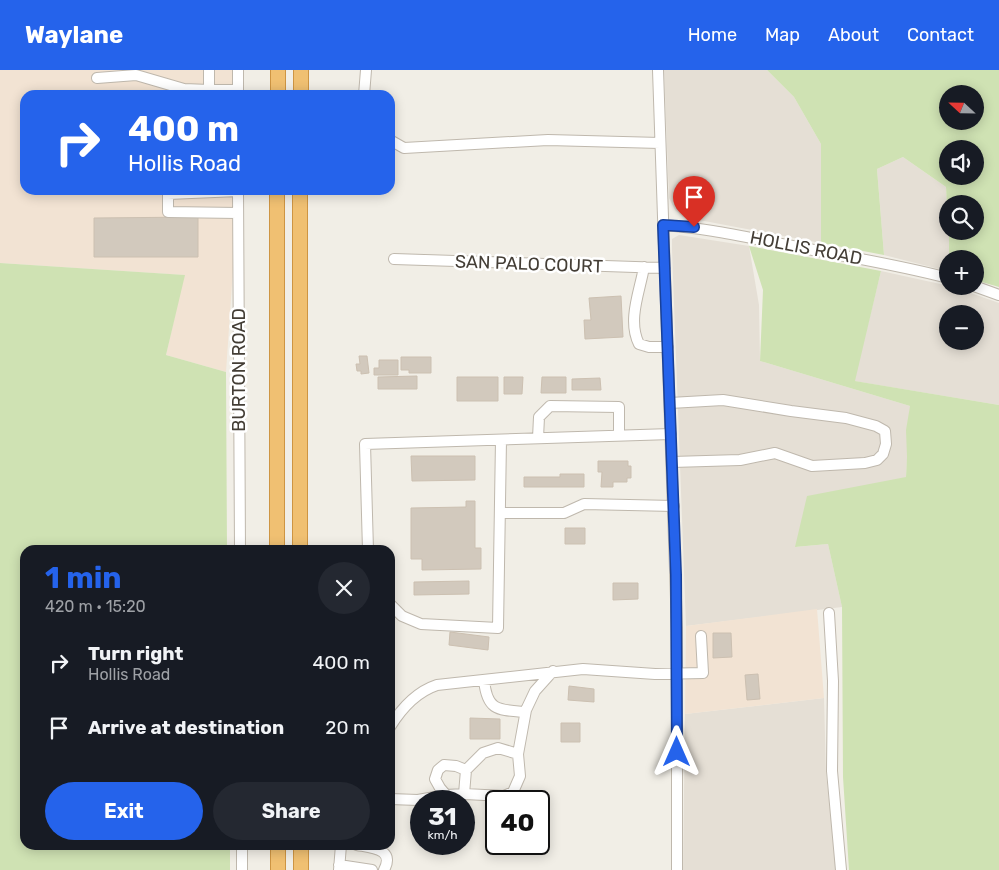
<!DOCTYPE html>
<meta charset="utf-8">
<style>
:root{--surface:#171b24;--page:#242831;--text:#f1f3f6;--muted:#9ea1a6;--accent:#2563eb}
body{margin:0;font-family:Rubik,sans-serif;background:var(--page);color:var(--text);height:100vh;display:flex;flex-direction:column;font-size:19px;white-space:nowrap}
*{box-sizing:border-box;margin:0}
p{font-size:16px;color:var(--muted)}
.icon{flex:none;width:28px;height:28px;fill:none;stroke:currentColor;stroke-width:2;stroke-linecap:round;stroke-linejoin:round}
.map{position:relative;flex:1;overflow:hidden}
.side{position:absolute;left:20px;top:475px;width:375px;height:305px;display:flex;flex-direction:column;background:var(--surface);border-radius:15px;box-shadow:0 2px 12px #0003}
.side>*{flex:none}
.top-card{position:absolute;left:20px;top:20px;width:375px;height:105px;border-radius:15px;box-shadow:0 2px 12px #0003;background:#2563eb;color:#fff;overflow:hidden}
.needle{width:32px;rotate:292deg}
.buttons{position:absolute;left:939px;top:15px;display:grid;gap:10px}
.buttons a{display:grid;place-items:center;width:45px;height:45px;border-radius:50%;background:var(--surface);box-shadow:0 2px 12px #0003;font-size:25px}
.speed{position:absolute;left:410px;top:720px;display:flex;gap:10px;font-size:25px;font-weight:700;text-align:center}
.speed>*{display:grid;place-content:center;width:65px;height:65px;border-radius:50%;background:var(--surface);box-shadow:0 2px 12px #0003;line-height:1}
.speed small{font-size:12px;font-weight:400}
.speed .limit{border:2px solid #111;border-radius:8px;background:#fff;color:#111}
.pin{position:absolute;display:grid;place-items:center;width:42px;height:42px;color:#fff;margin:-51px -21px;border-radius:50% 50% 50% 0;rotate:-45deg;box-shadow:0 0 5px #0007}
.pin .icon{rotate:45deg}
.me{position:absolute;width:55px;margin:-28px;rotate:0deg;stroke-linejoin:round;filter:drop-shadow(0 0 4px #0008)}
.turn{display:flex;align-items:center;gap:18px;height:105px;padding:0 25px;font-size:22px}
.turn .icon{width:65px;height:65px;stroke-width:2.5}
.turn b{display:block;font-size:35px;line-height:42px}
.round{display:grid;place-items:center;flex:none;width:52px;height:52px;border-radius:26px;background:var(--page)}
.overview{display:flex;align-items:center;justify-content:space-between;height:85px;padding:0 25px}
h1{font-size:30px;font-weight:700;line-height:38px;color:var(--accent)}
.primary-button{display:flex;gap:10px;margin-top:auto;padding:10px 25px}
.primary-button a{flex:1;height:58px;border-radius:30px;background:var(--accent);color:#fff;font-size:20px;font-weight:700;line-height:58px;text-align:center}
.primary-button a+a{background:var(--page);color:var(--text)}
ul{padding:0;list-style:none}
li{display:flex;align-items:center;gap:15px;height:65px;padding:0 25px}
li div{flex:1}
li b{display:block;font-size:19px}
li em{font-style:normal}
header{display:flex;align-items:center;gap:30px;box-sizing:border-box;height:70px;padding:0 25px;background:var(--accent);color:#fff}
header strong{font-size:24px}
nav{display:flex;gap:28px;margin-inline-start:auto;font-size:18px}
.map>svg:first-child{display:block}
</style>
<header>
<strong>Waylane</strong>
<nav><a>Home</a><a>Map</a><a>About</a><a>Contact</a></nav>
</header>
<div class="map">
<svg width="999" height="800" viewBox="0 0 999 800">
<rect width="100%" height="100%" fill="#f1eee6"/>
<!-- residential -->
<path fill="#e5dfd5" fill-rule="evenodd" d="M664 0H767L794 27 821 74V173L683 147 675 140 669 128Z
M903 87 946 117 948 161H949L951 189H948L947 201 884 185 877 99Z
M679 165 749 176 759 235 760 291 910 336 906 407 796 477 828 474 842 537 686 556 672 180V169Z
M881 201 954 217 999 233V335L854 311ZM948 244H975V271H948Z
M824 628 826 704 837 800H683L685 644Z"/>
<!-- commercial -->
<path fill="#f2e3d3" d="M0 0H233V25H25V120H233V199L226 302 166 285 184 205 0 193Z
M817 539 824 628 685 644 686 556Z"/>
<!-- green -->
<path fill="#cfe2b3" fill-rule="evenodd" d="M767 0H999V217L975 210V189H949V161H975V134H948L947 139 946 117 903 87 877 99 884 185 821 173V74L794 27ZM948 24H975V51H948ZM948 79H975V106H948Z
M749 176 881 201 855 311 999 335V800H849L843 707 842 537 828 474 795 477 807 426 906 407 907 387 906 360 910 336 760 291 763 220Z
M0 193 185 205 166 285 226 302 227 480H25V775H230V800H0Z"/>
<!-- building -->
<path fill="#d2c9bd" stroke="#ccc0b1" d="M198 147V187H94V148Z
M621 226 623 267 585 269 584 250H591L589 228Z
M359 286H367L369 303 361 304V301H357L356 294H360Z
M401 287H431V303H409V300H401Z
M379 290H398V305H374V298H379Z
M417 306V319H378V307Z
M457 307H498V331H457Z
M504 307H523L522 324H504Z
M542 307H566V323H541Z
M600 308 601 320H572V309Z
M411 386H475V410L412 411Z
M598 391H628V396H631V408H627V412H613V417H601L602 402H598Z
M560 404H584V417H524V407H560Z
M466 431H475V478H481V499L422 500V489H411V438L466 437Z
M565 458H585V474H565Z
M469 511V524L414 525V512Z
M613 513H638V529L613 530Z
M450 562 489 567 488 580 449 575Z
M713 563H731L732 587 713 588Z
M758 604 760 629 747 630 745 605Z
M569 616 594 619V632L568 630Z
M470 648 500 649V669H470Z
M561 653H580V672H561Z"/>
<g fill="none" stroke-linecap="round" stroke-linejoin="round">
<defs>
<path id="minor" d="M209 0V20H238
M238 0V25
M658 0 677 558V800
M97 8 136 5 184 19 209 20
M364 25 366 0
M390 70 404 78 548 70 660 73
M238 120 240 480
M238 121 168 124V142L238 143
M663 155C709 158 753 169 798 177 848 187 899 195 948 208
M394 189 665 198
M644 197C640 221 627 250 639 274L649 277H668
M974 216 999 225
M670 333 723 330 791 341 846 348 876 356 885 361 886 374 883 384 877 390 865 393 812 396 775 383 740 390 672 392
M538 368 539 347 550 336 619 337V366
M500 443H564L584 434 674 436
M368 480 365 374 671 364
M390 534 402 546 421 554 498 558 501 370
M829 543 833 611 832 701 841 800
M484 610C487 641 498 640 525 642
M390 657C401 639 416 622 437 615L583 599 655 604 703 603 701 566
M518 684 498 678 483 683 466 700 456 696 444 695 438 700 435 709 440 718 446 725 465 724 504 726 513 722 520 706 518 684 526 640 535 621 553 601
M464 724 466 700
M390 729 418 730 446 725
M357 775C373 778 395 779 384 800
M339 795 372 800
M242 800V775
M339 800 341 775"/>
<path id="highway" d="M278 25V0
M301 25V0
M277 120V480
M300 120V480
M278 775V800
M301 775V800"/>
</defs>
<!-- minor casing -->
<use href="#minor" stroke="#bfb8ad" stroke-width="12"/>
<!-- highway casing -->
<use href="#highway" stroke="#ce9543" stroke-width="16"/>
<!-- minor -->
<use href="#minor" stroke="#fff" stroke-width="10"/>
<!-- highway -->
<use href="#highway" stroke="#f0c072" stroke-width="14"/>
</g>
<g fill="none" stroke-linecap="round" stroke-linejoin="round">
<defs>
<path id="route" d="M677 682 676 505 663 155 694 157"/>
</defs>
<!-- route casing -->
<use href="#route" stroke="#184099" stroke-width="12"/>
<!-- route -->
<use href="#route" stroke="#2563eb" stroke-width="9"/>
</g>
<g text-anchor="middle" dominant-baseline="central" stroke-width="5" stroke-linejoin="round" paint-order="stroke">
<!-- street labels -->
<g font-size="18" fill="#443e36" stroke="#fff">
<text transform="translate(806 178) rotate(11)">HOLLIS ROAD</text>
<text transform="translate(529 194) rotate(2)">SAN PALO COURT</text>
<text transform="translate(239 300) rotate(-90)">BURTON ROAD</text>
</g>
</g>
</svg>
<div class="buttons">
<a><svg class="needle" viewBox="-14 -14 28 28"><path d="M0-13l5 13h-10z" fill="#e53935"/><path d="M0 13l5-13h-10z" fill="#9ea1a6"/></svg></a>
<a><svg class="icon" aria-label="sound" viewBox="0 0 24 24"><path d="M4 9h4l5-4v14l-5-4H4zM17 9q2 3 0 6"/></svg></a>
<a><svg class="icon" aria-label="search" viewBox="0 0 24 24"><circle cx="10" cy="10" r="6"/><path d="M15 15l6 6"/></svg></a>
<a>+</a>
<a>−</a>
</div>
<div class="speed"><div>31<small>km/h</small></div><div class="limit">40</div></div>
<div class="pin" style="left:694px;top:157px;background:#d93025"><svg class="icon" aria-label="arrive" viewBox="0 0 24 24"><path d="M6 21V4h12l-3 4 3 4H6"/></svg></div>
<svg class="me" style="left:677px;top:682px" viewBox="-20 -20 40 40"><path d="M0-17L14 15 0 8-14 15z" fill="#2563eb" stroke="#fff" stroke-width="4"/></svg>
<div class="top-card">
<div class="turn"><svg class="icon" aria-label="right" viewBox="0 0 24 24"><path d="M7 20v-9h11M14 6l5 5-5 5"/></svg><div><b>400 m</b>Hollis Road</div></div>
</div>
<section class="side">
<div class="overview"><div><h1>1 min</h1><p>420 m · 15:20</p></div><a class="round"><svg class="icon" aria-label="close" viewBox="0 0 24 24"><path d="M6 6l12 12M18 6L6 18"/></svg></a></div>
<ul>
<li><svg class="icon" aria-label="right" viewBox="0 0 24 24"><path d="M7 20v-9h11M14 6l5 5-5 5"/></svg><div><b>Turn right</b><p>Hollis Road</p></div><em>400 m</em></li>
<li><svg class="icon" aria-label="arrive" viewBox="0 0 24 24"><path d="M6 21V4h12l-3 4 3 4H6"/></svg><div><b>Arrive at destination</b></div><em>20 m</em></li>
</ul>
<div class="primary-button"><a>Exit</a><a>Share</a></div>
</section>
</div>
